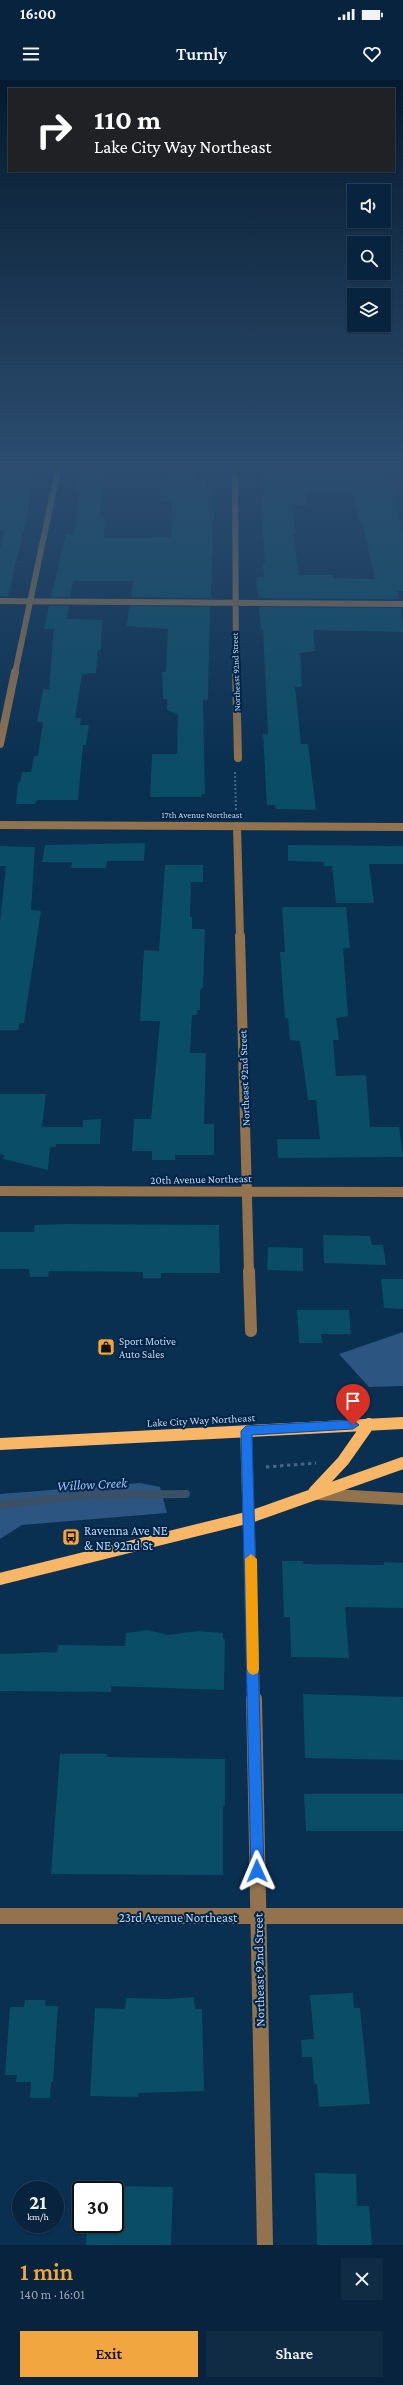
<!DOCTYPE html>
<meta charset="utf-8">
<style>
:root{--surface:#07233d;--page:#102b44;--text:#f1f3f6;--muted:#98a4b0;--line:#284057;--accent:#f1a63f}
body{margin:0;font-family:"Crimson Pro",serif;background:var(--page);color:var(--text);height:100vh;display:flex;flex-direction:column;font-size:15px;white-space:nowrap}
*{box-sizing:border-box;margin:0}
p{font-size:13px;color:var(--muted)}
.icon{flex:none;width:22px;height:22px;fill:none;stroke:currentColor;stroke-width:2;stroke-linecap:round;stroke-linejoin:round}
.map{position:relative;height:2165px;overflow:hidden}
.drawer{display:flex;flex-direction:column;background:var(--surface);flex:1}
.drawer>*{flex:none}
.hud{position:absolute;left:8px;top:8px;width:387px;height:84px;border-radius:0px;box-shadow:0 1px 3px #0004,0 0 0 1px var(--line);background:#202124;color:#fff;overflow:hidden}
.buttons{position:absolute;left:347px;top:104px;display:grid;gap:8px}
.buttons a{display:grid;place-items:center;width:44px;height:44px;border-radius:0px;background:var(--surface);box-shadow:0 1px 3px #0004,0 0 0 1px var(--line);font-size:20px}
.speed{position:absolute;left:12px;top:2101px;display:flex;gap:8px;font-size:20px;font-weight:700;text-align:center}
.speed>*{display:grid;place-content:center;width:52px;height:52px;border-radius:50%;background:var(--surface);box-shadow:0 1px 3px #0004,0 0 0 1px var(--line);line-height:1}
.speed small{font-size:10px;font-weight:400}
.speed .limit{border:2px solid #111;border-radius:6px;background:#fff;color:#111}
.pin{position:absolute;display:grid;place-items:center;width:34px;height:34px;color:#fff;margin:-41px -17px;border-radius:50% 50% 50% 0;rotate:-45deg;box-shadow:0 0 4px #0007}
.pin .icon{rotate:45deg}
.me{position:absolute;width:44px;margin:-22px;rotate:359deg;stroke-linejoin:round;filter:drop-shadow(0 0 3px #0008)}
.turn{display:flex;align-items:center;gap:14px;height:84px;padding:0 20px;font-size:18px}
.turn .icon{width:52px;height:52px;stroke-width:2.5}
.turn b{display:block;font-size:28px;line-height:34px}
.round{display:grid;place-items:center;flex:none;width:42px;height:42px;border-radius:0px;background:var(--page)}
.headline{display:flex;align-items:center;justify-content:space-between;height:68px;padding:0 20px}
h1{font-size:24px;font-weight:600;line-height:30px;color:var(--accent)}
.primary-button{display:flex;gap:8px;margin-top:auto;padding:8px 20px}
.primary-button a{flex:1;height:46px;border-radius:0px;background:var(--accent);color:#111;font-size:16px;font-weight:600;line-height:46px;text-align:center}
.primary-button a+a{background:var(--page);color:var(--text)}
.status{display:flex;justify-content:space-between;align-items:center;height:28px;padding:0 20px;background:var(--surface);direction:ltr}
.status svg{height:11px;fill:currentColor}
header{display:flex;justify-content:space-between;align-items:center;height:52px;padding:0 20px;background:var(--surface);font-size:18px;font-weight:600}
.map>svg:first-child{display:block}
</style>
<div class="status"><b>16:00</b><svg viewBox="0 0 49 12"><path d="M0 12V9h3v3zM5 12V6h3v6zM10 12V3h3v9zM15 12V0h3v12zM26 1h20v11H26zM47 4h2v5h-2z"/></svg></div>
<header><svg class="icon" aria-label="menu" viewBox="0 0 24 24"><path d="M4 6h16M4 12h16M4 18h16"/></svg>Turnly<svg class="icon" aria-label="heart" viewBox="0 0 24 24"><path d="M12 20l-8-8c-3-5 5-10 8-4 3-6 11-1 8 4z"/></svg></header>
<div class="map">
<svg width="403" height="2165" viewBox="0 0 403 2165">
<rect width="100%" height="100%" fill="#092f51"/>
<!-- forest -->
<path fill="#2c5681" d="M403 1252V1306L369 1307 339 1274Z
M140 1403 160 1407 167 1433 22 1445 0 1459V1414Z"/>
<g fill="none" stroke-linecap="round" stroke-linejoin="round">
<!-- stream -->
<path stroke="#3a5067" stroke-width="8" d="M0 1425 87 1415 186 1414"/>
</g>
<!-- building -->
<path fill="#0a4d67" fill-rule="evenodd" d="M84 385H106L100 432V437H105L104 458 171 457 172 421H160L162 387H194L195 399H205L206 408 212 409 214 433V441H212L213 454 211 518 131 517 133 501H73L70 517H51L66 454 73 455 80 415 76 413 79 392H83Z
M387 385 396 415 403 456V511H397L399 519 258 518 256 497H264L263 483H265L259 389H264V386ZM306 411H352L359 441 363 446 375 499 333 498V495H299L293 454H296L292 425H307Z
M34 386 28 430 8 517 0 516V469L5 450H0V387Z
M49 526H69L67 539 102 540 101 570H98L96 593 82 594 75 638H81L80 645H89L86 665H83L78 720H37L35 724H16L18 702H20L22 692H31L34 676H38L43 642H37L43 609H49L54 549H44Z
M129 526 210 527 208 620H203L205 714H202L201 717H150L152 674H177L178 635 167 630V619H163L162 592H166L168 549 127 546Z
M259 527 401 528 403 552 313 550 315 571 300 573 302 607H295L301 664H308L316 730 276 729 275 725H267L263 654H268L263 549H261Z
M145 763 144 781H107L106 788H71L72 782H42L45 765Z
M288 765 403 766V784H369L374 823H336L332 786H324V782L288 781Z
M0 766 35 767 31 830 41 831 24 943H19V950H0V842L6 786H0Z
M165 785H203V802H191L190 837H192V849H205L203 908H201L200 913V930H197V935H192L190 973H206L204 1044H214V1075H175V1080H152V1071H132L134 1039H151L160 941H140L144 870 159 871Z
M282 827H346L350 868H343L348 936 336 938 339 960H333L336 996 366 995 370 1047H399L403 1077 278 1078 277 1059H320L316 1020H308L300 961 290 960 288 938 285 939 280 872H285Z
M0 1014H46L42 1047H83V1040L101 1039 100 1064H56V1067H50L48 1090 3 1079 4 1075 0 1074Z
M68 1144 219 1145 220 1193H161V1198H143V1192L49 1191 48 1197H30L29 1189H0V1152H34L35 1145Z
M323 1155 370 1156 372 1165H383L386 1185 324 1183Z
M268 1167 303 1168V1191L267 1190Z
M381 1199H403V1229L384 1228Z
M297 1230H349L351 1254H321L322 1263H299Z
M282 1481H303V1484L384 1485V1482L403 1483V1528L345 1527 349 1578 291 1577 290 1537H284Z
M148 1550 168 1555 198 1551 223 1553V1559H225L224 1610 111 1606V1612L0 1611V1574L57 1572 58 1565 125 1566 126 1553Z
M303 1614 403 1617V1680L305 1678Z
M60 1674H107V1677L225 1679V1725H223V1795L51 1794Z
M304 1714H403V1751H306Z
M353 1913 354 1928H360L370 2024 319 2027 317 2004H314L312 1977H302L301 1960 314 1959 310 1915Z
M194 1917 195 1929H202L204 2011 138 2013V2017L90 2016 95 1928 125 1929 126 1918 168 1919Z
M25 1920H46L45 1926H58L53 2002H51L50 2018H30L31 2002H16L17 1995H5L10 1927H24Z
M315 2093 356 2094 357 2126H369L372 2165H317Z
M117 2106 173 2107 171 2165H86L87 2147H116Z"/>
<g fill="none" stroke-linecap="round" stroke-linejoin="round">
<!-- path-far1 -->
<path stroke="#466787" stroke-width="2" stroke-dasharray="2 2" stroke-linecap="butt" d="M235 692 236 731"/>
<!-- path -->
<path stroke="#466787" stroke-width="3" stroke-dasharray="3.5 3.5" stroke-linecap="butt" d="M266 1387 316 1383"/>
<!-- minor-far4 -->
<path stroke="#92734e" stroke-width="6" d="M235 385 236 593
M0 521 403 524
M15 593 59 385"/>
<!-- minor-far3 -->
<path stroke="#92734e" stroke-width="8" d="M236 592 238 678
M0 664 15 592
M0 745 403 747
M237 746 240 857"/>
<!-- minor-far2 -->
<path stroke="#92734e" stroke-width="10" d="M240 856 249 1192
M0 1111 403 1112"/>
<!-- minor-far1 -->
<path stroke="#92734e" stroke-width="12" d="M249 1191 251 1251
M246 1351 254 1620
M318 1414 403 1419"/>
<!-- minor -->
<path stroke="#92734e" stroke-width="16" d="M254 1619 265 2165
M0 1836H403"/>
<!-- major -->
<path stroke="#f8b766" stroke-width="12" d="M0 1364 403 1343
M314 1412 343 1381 369 1344
M0 1499 250 1437 403 1383"/>
</g>
<!-- sky -->
<linearGradient id="sky" x2="0" y2="1"><stop stop-color="#051a2d"/><stop offset="0.56" stop-color="#2c4d70"/><stop offset="1" stop-color="#2c4d70" stop-opacity="0"/></linearGradient>
<rect width="403" height="688" fill="url(#sky)"/>
<!-- route -->
<path fill="#1a73e8" stroke="#114b97" d="M353 1340 359 1345 353 1349 252 1355 264 1791 262 1796 257 1798 253 1796 251 1791 241 1351 246 1346Z"/>
<!-- slow -->
<path fill="#f59e0b" d="M251 1474 257 1479 259 1589 258 1593 253 1595 249 1593 247 1589 245 1479Z"/>
<!-- icons -->
<defs>
<symbol id="shop-square" viewBox="-11 -11 22 22"><rect x="-9" y="-9" width="18" height="18" rx="4" fill="#f1a63f" stroke="#002446"/><path d="M-5-2.5h2.3a2.7 3.5 0 0 1 5.4 0H5L5.5 6h-11ZM-1.5-2.5h3a1.5 2.3 0 0 0-3 0Z" fill="#111"/></symbol>
<symbol id="bus-square" viewBox="-11 -11 22 22"><rect x="-9" y="-9" width="18" height="18" rx="4" fill="#f1a63f" stroke="#002446"/><path d="M-5-6H5V4H4V6H2V4H-2V6H-4V4H-5ZM-3.5-4V0h7V-4ZM-3.5 1.2v1.5H-2V1.2ZM2 1.2v1.5H3.5V1.2Z" fill="#111"/></symbol>
</defs>
<g fill-rule="evenodd">
<use href="#shop-square" x="96" y="1257" width="20" height="20"/>
<use href="#bus-square" x="61" y="1447" width="20" height="20"/>
</g>
<g text-anchor="middle" dominant-baseline="central" stroke-width="4" stroke-linejoin="round" paint-order="stroke">
<!-- far-street labels -->
<g font-size="9" fill="#bed7f3" stroke="#002446">
<text transform="translate(236 592) rotate(-92)">Northeast 92nd Street</text>
<text x="202" y="735">17th Avenue Northeast</text>
</g>
<!-- street labels -->
<g font-size="11" fill="#bed7f3" stroke="#002446">
<text transform="translate(244 998) rotate(-92)">Northeast 92nd Street</text>
<text transform="translate(201 1099) rotate(-1)">20th Avenue Northeast</text>
<text transform="translate(201 1340) rotate(-3)">Lake City Way Northeast</text>
</g>
<!-- poi labels -->
<g font-size="11" fill="#bed7f3" stroke="#002446" text-anchor="start">
<text x="119" y="1261">Sport Motive<tspan x="119" dy="13">Auto Sales</tspan></text>
</g>
<!-- near-poi labels -->
<g font-size="13" fill="#bed7f3" stroke="#002446" text-anchor="start">
<text x="84" y="1450">Ravenna Ave NE<tspan x="84" dy="15">&amp; NE 92nd St</tspan></text>
</g>
<!-- near-street labels -->
<g font-size="13" fill="#bed7f3" stroke="#002446">
<text x="178" y="1837">23rd Avenue Northeast</text>
<text transform="translate(259 1890) rotate(-91)">Northeast 92nd Street</text>
</g>
<!-- near-water labels -->
<g font-size="14" font-style="italic" fill="#94c6fc" stroke="#002446">
<text transform="translate(92 1404) rotate(-3)">Willow Creek</text>
</g>
</g>
</svg>
<div class="buttons">
<a><svg class="icon" aria-label="sound" viewBox="0 0 24 24"><path d="M4 9h4l5-4v14l-5-4H4zM17 9q2 3 0 6"/></svg></a>
<a><svg class="icon" aria-label="search" viewBox="0 0 24 24"><circle cx="10" cy="10" r="6"/><path d="M15 15l6 6"/></svg></a>
<a><svg class="icon" aria-label="layers" viewBox="0 0 24 24"><path d="M12 4l9 5-9 5-9-5zM3 14l9 5 9-5"/></svg></a>
</div>
<div class="speed"><div>21<small>km/h</small></div><div class="limit">30</div></div>
<div class="pin" style="left:353px;top:1345px;background:#d93025"><svg class="icon" aria-label="arrive" viewBox="0 0 24 24"><path d="M6 21V4h12l-3 4 3 4H6"/></svg></div>
<svg class="me" style="left:257px;top:1791px" viewBox="-20 -20 40 40"><path d="M0-17L14 15 0 8-14 15z" fill="#1a73e8" stroke="#fff" stroke-width="4"/></svg>
<div class="hud">
<div class="turn"><svg class="icon" aria-label="right" viewBox="0 0 24 24"><path d="M7 20v-9h11M14 6l5 5-5 5"/></svg><div><b>110 m</b>Lake City Way Northeast</div></div>
</div>
</div>
<section class="drawer">
<div class="headline"><div><h1>1 min</h1><p>140 m · 16:01</p></div><a class="round"><svg class="icon" aria-label="close" viewBox="0 0 24 24"><path d="M6 6l12 12M18 6L6 18"/></svg></a></div>
<div class="primary-button"><a>Exit</a><a>Share</a></div>
</section>
